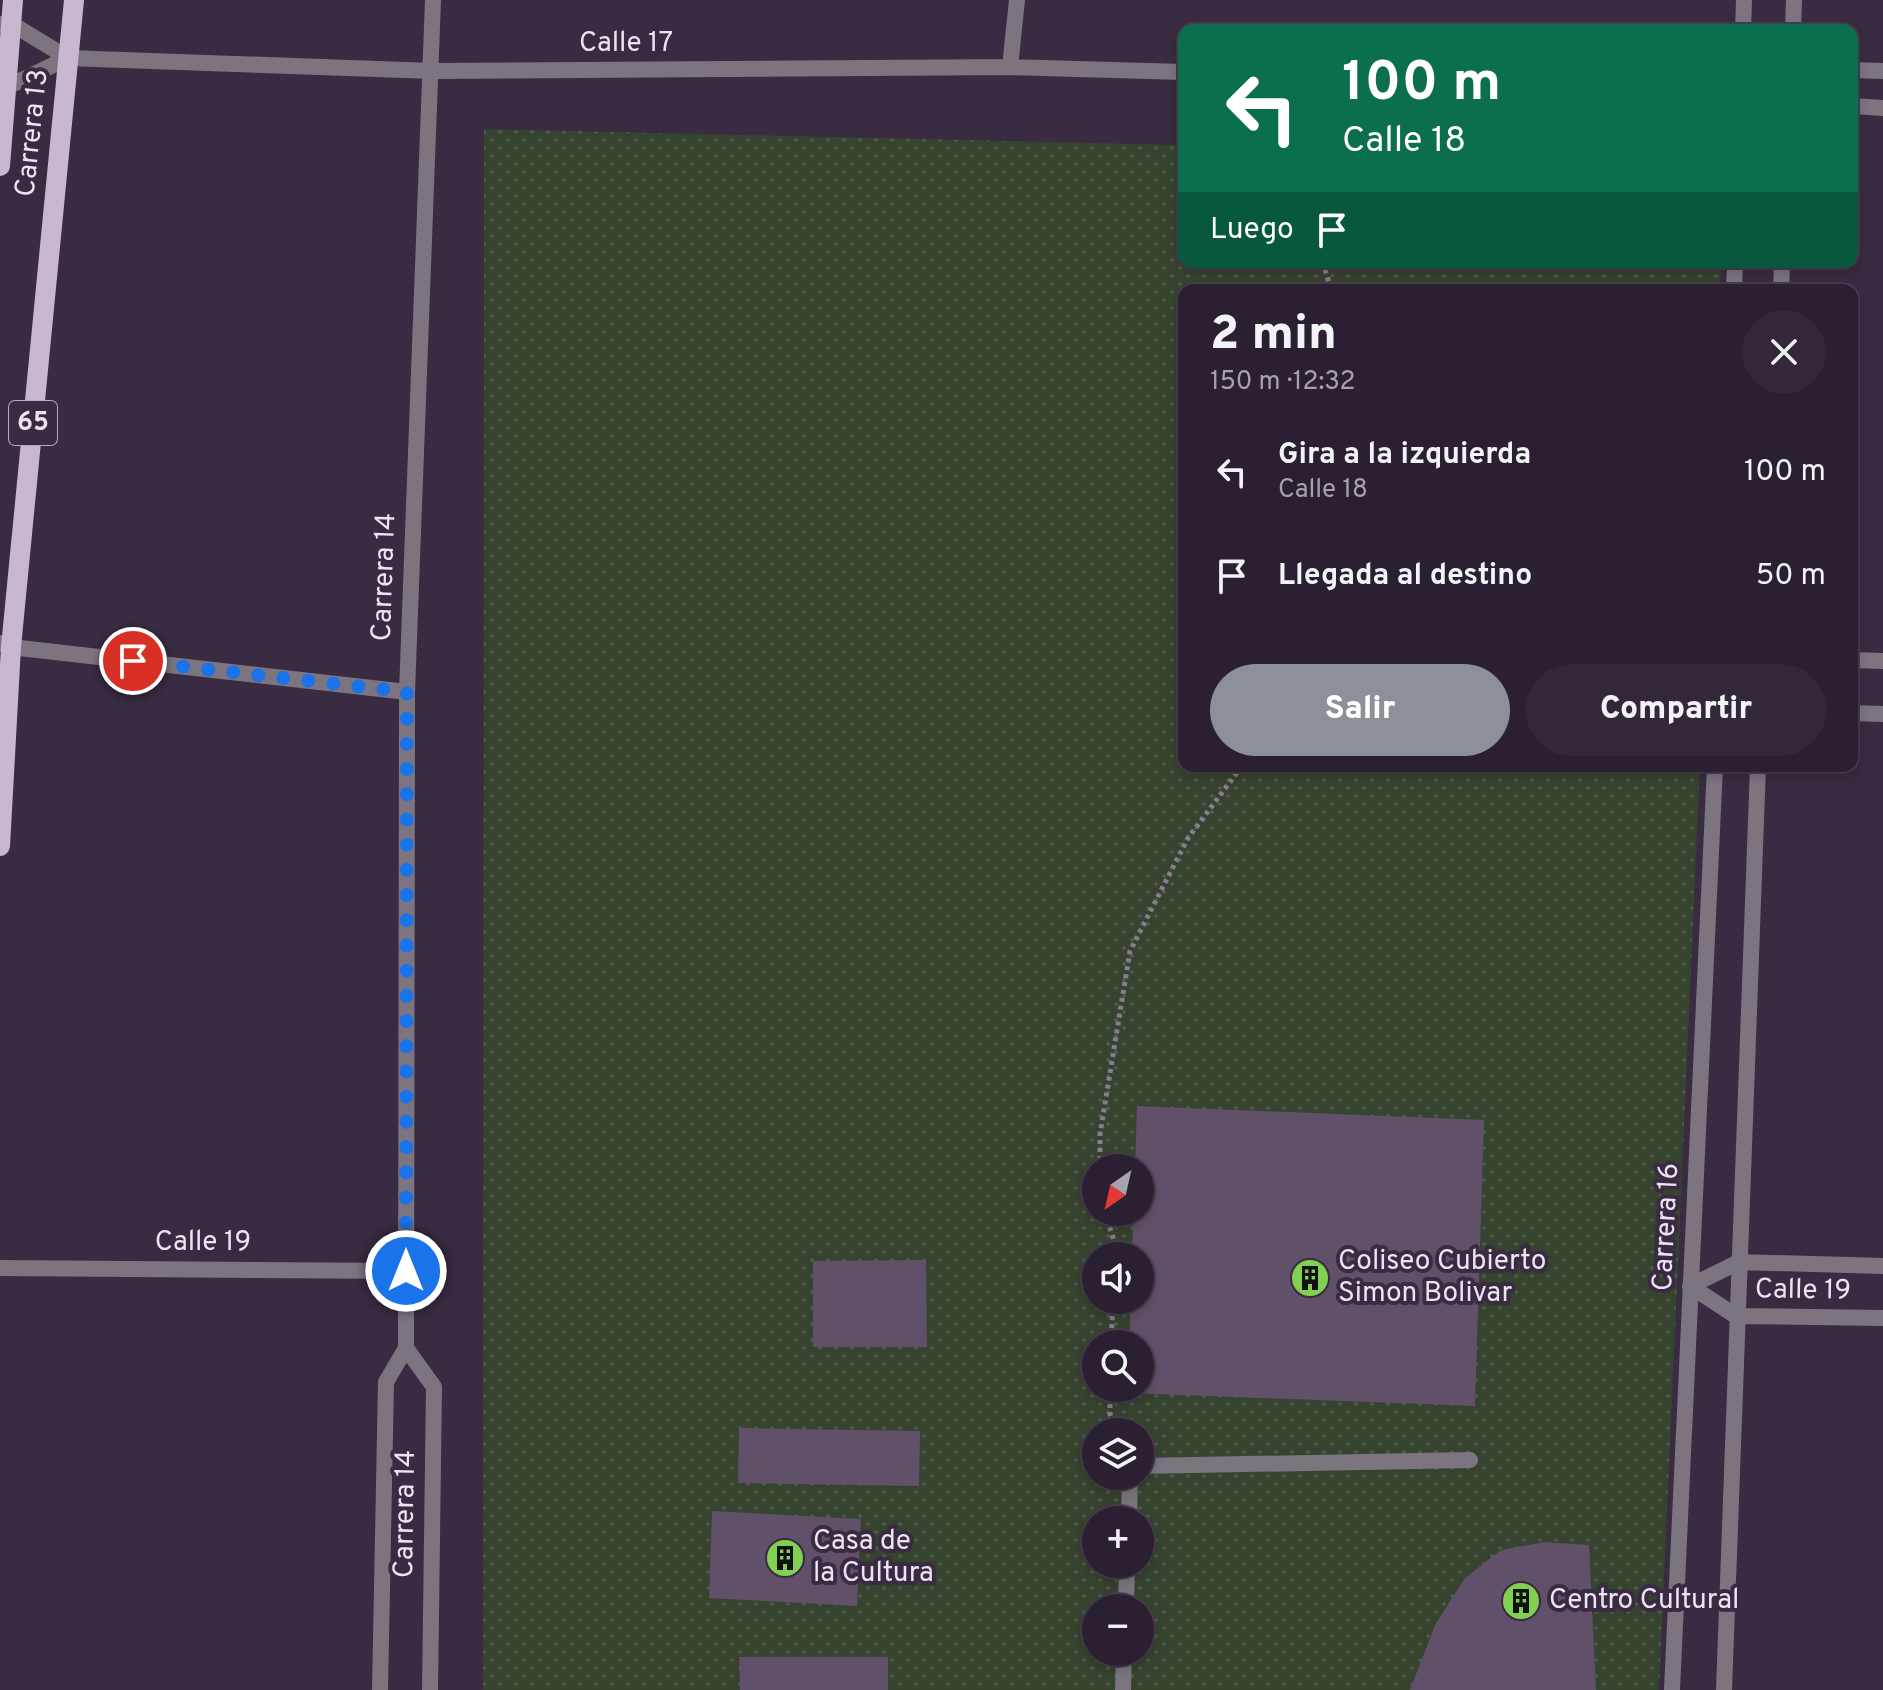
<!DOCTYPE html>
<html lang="es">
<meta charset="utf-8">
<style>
:root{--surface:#2b2031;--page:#332839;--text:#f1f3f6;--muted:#a6a3ab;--line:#473e4d;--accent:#8c9099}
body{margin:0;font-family:Overpass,sans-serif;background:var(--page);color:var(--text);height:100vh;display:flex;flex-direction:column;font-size:30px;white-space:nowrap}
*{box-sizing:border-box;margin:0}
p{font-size:26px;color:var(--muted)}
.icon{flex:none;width:44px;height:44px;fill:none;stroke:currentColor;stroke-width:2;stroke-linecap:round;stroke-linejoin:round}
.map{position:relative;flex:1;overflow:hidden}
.details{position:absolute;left:1178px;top:284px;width:680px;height:488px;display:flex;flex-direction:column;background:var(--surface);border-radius:16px;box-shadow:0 4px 12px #0003,0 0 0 2px var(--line)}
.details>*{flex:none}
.guide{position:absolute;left:1178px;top:24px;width:680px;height:244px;border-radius:16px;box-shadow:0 4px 12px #0003,0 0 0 2px var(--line);background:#0b6e4f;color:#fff;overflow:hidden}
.needle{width:52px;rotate:214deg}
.tools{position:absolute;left:1082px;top:1154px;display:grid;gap:16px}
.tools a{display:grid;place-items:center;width:72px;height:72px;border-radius:50%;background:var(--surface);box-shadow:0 4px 12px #0003,0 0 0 2px var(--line);font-size:40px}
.pin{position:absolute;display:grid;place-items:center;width:68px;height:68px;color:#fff;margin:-34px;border:4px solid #fff;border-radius:50%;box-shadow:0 2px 8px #0007}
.me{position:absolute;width:88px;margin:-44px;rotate:0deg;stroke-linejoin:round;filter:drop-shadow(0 0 6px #0008)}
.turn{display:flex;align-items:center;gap:28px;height:168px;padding:0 32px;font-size:36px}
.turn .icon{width:104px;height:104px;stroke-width:2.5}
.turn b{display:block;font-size:56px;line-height:68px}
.then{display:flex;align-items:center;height:76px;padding:0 32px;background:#0003;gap:16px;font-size:30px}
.round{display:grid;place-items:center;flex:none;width:84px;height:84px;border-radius:42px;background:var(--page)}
.head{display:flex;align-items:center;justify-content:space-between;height:136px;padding:0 32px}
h1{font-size:48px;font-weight:800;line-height:60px}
.action{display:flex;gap:16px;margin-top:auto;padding:16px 32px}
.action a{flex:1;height:92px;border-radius:48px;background:var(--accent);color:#fff;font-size:32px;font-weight:800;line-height:92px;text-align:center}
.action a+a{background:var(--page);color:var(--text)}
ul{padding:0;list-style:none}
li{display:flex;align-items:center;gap:24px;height:104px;padding:0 32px}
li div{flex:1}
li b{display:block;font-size:30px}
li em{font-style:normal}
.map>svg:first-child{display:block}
</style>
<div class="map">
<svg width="1883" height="1690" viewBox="0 0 1883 1690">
<defs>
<pattern id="park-dots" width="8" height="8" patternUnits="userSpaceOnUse" patternTransform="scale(2)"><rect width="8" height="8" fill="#36432f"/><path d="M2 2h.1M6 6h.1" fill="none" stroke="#535e4e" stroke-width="1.8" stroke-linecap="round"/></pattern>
</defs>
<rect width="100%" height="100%" fill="#392b41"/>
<!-- park -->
<path fill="url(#park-dots)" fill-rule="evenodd" d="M484 129 1184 145V262H1721L1720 290H1184V766H1700L1659 1690H483ZM1096 1168H1140V1212H1096ZM1096 1256H1140V1300H1096ZM1096 1344H1140V1388H1096ZM1096 1432H1140V1476H1096ZM1096 1520H1140V1564H1096ZM1096 1608H1140V1652H1096Z"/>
<!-- building -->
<path fill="#61506a" d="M1137 1106 1484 1120 1475 1406 1128 1393V1388H1140V1344H1129L1131 1300H1140V1256H1132L1133 1212H1140V1168H1135Z
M926 1260 927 1347H813V1261Z
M739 1428 920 1431 919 1486 738 1483Z
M712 1511 861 1519 857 1606 709 1598Z
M1544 1542 1589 1545 1596 1690H1410L1435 1625 1465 1578 1501 1550Z
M739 1657H888V1690H740Z"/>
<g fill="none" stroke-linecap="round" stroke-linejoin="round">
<!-- path -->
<path stroke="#887d8f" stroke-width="5" stroke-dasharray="4 4" stroke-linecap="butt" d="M1323 262 1331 290
M1100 1168V1134L1130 951 1188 838 1242 766
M1105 1212 1115 1244 1114 1256
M1111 1344 1113 1300
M1110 1388V1414L1117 1432"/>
<!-- service -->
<path stroke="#7c7580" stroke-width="16" d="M1140 1466 1470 1460
M1129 1520 1130 1476
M1126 1608 1127 1564
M1123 1690 1124 1652"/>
<!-- minor -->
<path stroke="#7c7580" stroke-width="16" d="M0 24H12L68 58 433 71 1010 67 1184 72
M1743 30 1744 0
M1793 30 1794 0
M1010 67 1017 0
M1852 70 1883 71
M0 87H7L68 58
M1852 106 1883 108
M1734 290 1735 262
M1781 290 1782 262
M0 643 11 647 407 692
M1852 660 1883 661
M1852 713 1883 714
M0 1268 406 1271
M1690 1286 1736 1316 1883 1318
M1690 1286 1739 1262 1883 1266
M406 1348 434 1387 430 1690
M380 1690 386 1382 406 1348 407 692 433 0
M1672 1690 1715 766
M1724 1690 1758 766"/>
<!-- primary -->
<path stroke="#c7b8d0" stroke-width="20" d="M0 166 13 0
M0 846 11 647 74 0"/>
</g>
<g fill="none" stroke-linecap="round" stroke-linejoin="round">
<!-- route -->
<path stroke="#1a73e8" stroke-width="14" stroke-dasharray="0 25.2" d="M133 661 407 692 406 1271"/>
</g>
<!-- icons -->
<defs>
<symbol id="building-disc" viewBox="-11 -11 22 22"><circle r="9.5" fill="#82d050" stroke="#392b41"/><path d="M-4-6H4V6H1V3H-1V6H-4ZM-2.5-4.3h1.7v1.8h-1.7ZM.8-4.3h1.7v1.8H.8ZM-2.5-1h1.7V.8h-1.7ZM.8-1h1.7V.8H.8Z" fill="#111"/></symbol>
</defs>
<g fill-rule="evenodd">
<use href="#building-disc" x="1288" y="1256" width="44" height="44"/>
<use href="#building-disc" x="763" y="1536" width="44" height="44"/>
<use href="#building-disc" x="1499" y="1579" width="44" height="44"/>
</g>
<g text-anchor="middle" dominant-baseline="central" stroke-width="8" stroke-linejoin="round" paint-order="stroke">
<!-- shield labels -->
<rect fill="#392b41" stroke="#b6acbd" stroke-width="2" x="9" y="401" width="48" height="44" rx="6"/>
<g font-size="26" font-weight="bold" fill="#ece4f2">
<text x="33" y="423">65</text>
</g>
<!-- street labels -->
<g font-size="28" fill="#ece4f2" stroke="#392b41">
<text x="626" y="44">Calle 17</text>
<text transform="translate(33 133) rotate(-84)">Carrera 13</text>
<text transform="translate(385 577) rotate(-88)">Carrera 14</text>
<text transform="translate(1667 1227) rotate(-87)">Carrera 16</text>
<text x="203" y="1243">Calle 19</text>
<text transform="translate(1803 1291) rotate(1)">Calle 19</text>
<text transform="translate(406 1514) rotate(-89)">Carrera 14</text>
</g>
<!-- poi labels -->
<g font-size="28" fill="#ece4f2" stroke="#392b41" text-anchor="start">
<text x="1338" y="1262">Coliseo Cubierto<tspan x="1338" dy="32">Simon Bolivar</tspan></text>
<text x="813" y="1542">Casa de<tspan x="813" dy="32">la Cultura</tspan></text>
<text x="1549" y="1601">Centro Cultural</text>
</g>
</g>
</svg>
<div class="tools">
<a><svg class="needle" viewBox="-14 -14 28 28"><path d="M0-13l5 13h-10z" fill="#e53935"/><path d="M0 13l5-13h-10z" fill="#a6a3ab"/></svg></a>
<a><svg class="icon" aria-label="sound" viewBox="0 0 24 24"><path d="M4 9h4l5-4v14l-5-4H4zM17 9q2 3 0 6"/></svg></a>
<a><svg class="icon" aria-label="search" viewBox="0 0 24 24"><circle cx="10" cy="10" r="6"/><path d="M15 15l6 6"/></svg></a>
<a><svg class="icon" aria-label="layers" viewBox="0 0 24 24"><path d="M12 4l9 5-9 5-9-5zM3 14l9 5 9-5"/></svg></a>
<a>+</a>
<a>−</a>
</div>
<div class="pin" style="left:133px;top:661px;background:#d93025"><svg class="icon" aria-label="arrive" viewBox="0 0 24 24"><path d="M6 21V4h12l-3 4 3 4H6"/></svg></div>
<svg class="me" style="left:406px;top:1271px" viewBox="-20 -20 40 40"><circle r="17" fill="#1a73e8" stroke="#fff" stroke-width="3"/><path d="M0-11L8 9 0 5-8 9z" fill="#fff"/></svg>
<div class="guide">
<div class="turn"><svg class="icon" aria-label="left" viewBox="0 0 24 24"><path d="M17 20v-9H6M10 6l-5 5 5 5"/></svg><div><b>100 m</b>Calle 18</div></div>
<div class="then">Luego<svg class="icon" aria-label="arrive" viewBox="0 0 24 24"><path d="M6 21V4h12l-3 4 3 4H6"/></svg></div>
</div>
<section class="details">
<div class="head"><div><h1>2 min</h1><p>150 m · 12:32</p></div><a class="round"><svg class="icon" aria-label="close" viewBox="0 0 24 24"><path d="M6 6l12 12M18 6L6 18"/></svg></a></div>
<ul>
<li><svg class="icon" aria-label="left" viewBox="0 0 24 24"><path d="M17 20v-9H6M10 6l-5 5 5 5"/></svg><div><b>Gira a la izquierda</b><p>Calle 18</p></div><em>100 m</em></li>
<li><svg class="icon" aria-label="arrive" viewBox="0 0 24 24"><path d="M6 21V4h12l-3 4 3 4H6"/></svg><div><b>Llegada al destino</b></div><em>50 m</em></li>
</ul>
<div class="action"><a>Salir</a><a>Compartir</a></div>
</section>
</div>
